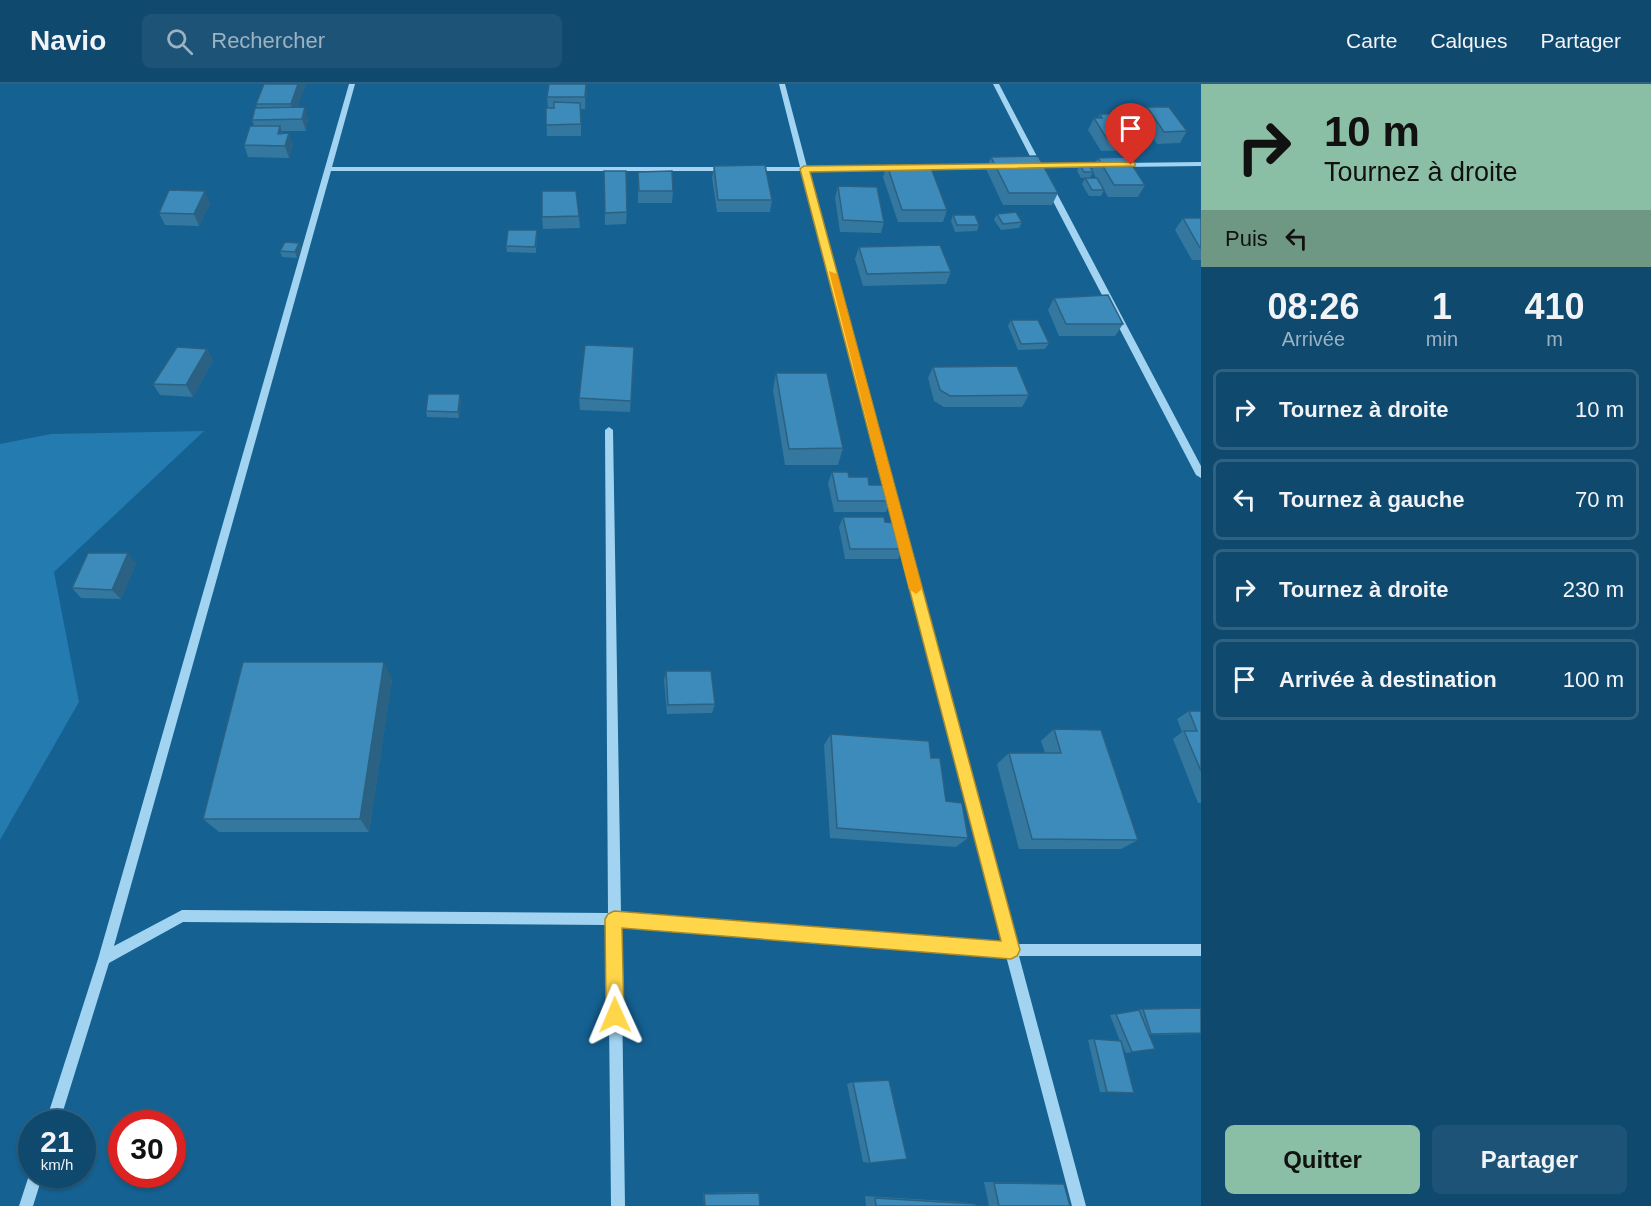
<!DOCTYPE html>
<html lang="fr">
<meta charset="utf-8">
<style>
:root{--surface:#0f496e;--page:#1d5376;--text:#f1f3f6;--muted:#9bb2c2;--line:#2f6181;--accent:#8abfa5}
body{margin:0;font-family:Helvetica,sans-serif;background:var(--page);color:var(--text);height:100vh;display:flex;flex-direction:column;font-size:22px;white-space:nowrap}
*{box-sizing:border-box;margin:0}
p{font-size:20px;color:var(--muted)}
.icon{flex:none;width:33px;height:33px;fill:none;stroke:currentColor;stroke-width:2;stroke-linecap:round;stroke-linejoin:round}
.map{position:relative;flex:1;overflow:hidden}
.drawer{display:flex;flex-direction:column;background:var(--surface);width:450px}
.drawer>*{flex:none}
.hud{background:#8abfa5;color:#111;overflow:hidden}
.speed{position:absolute;left:18px;top:1026px;display:flex;gap:12px;font-size:30px;font-weight:700;text-align:center}
.speed>*{display:grid;place-content:center;width:78px;height:78px;border-radius:50%;background:var(--surface);box-shadow:0 2px 4px #0004,0 0 0 2px var(--line);line-height:1}
.speed small{font-size:15px;font-weight:400}
.speed .limit{border:9px solid #d22;background:#fff;color:#111}
.pin{position:absolute;display:grid;place-items:center;width:51px;height:51px;color:#fff;margin:-62px -26px;border-radius:50% 50% 50% 0;rotate:-45deg;box-shadow:0 0 6px #0007}
.pin .icon{rotate:45deg}
.me{position:absolute;width:66px;margin:-33px;rotate:359deg;stroke-linejoin:round;filter:drop-shadow(0 0 4px #0008)}
.turn{display:flex;align-items:center;gap:21px;height:126px;padding:0 24px;font-size:27px}
.turn .icon{width:78px;height:78px;stroke-width:2.5}
.turn b{display:block;font-size:42px;line-height:51px}
.then{display:flex;align-items:center;height:57px;padding:0 24px;background:#0003;gap:12px;font-size:22px}
.eta{display:flex;justify-content:space-evenly;align-items:center;height:102px;text-align:center}
.eta b{font-size:36px;font-weight:700;line-height:42px}
.cta{display:flex;gap:12px;margin-top:auto;padding:12px 24px}
.cta a{flex:1;height:69px;border-radius:9px;background:var(--accent);color:#111;font-size:24px;font-weight:700;line-height:69px;text-align:center}
.cta a+a{background:var(--page);color:var(--text)}
ul{padding:0;list-style:none}
li{display:flex;align-items:center;gap:18px;height:81px;margin:0 12px 9px;padding:0 12px;border:3px solid var(--line);border-radius:9px}
li div{flex:1}
li b{display:block;font-size:22px}
li em{font-style:normal}
header{display:flex;align-items:center;gap:36px;box-sizing:border-box;height:84px;padding:0 30px;background:var(--surface);border-bottom:2px solid var(--line)}
header strong{font-size:28px}
nav{display:flex;gap:33px;margin-inline-start:auto;font-size:21px}
.search{width:420px;height:54px;background:var(--page);display:flex;align-items:center;gap:15px;box-sizing:border-box;padding:0 21px;border-radius:9px;color:var(--muted);font-size:22px}
main{display:flex;flex:1;min-height:0}
.map>svg:first-child{display:block}
</style>
<header>
<strong>Navio</strong>
<div class="search"><svg class="icon" aria-label="search" viewBox="0 0 24 24"><circle cx="10" cy="10" r="6"/><path d="M15 15l6 6"/></svg>Rechercher</div>
<nav><a>Carte</a><a>Calques</a><a>Partager</a></nav>
</header>
<main>
<div class="map">
<svg width="1201" height="1122" viewBox="0 0 1201 1122">
<rect width="100%" height="100%" fill="#146192"/>
<!-- green -->
<path fill="#237baf" d="M204 347 54 488 79 618 0 756V360L51 350Z"/>
<g fill="none" stroke-linecap="round" stroke-linejoin="round">
<!-- minor -->
<path fill="#a2d4f1" fill-rule="evenodd" d="M349 0H355L332 83H725L728 85 725 87H331L114 862 182 826 608 829 605 346 609 343 613 346 621 829 1003 859 802 87H753L750 85 753 83H800L779 0H785L807 83 899 82 902 84 899 86 808 87 1016 860H1201V872H1019L1086 1122H1072L1006 872 621 842 625 1122H611L608 841 183 838 109 879 59 1040H45L98 875Z
M993 0H999L1041 80 1201 78V82L1043 84 1042 86 1040 87 1036 84 1027 83V81L1034 80Z
M1001 80 1003 81V83L918 85 915 83 918 81Z
M1047 101 1053 102 1201 382V394L1196 391 1045 102Z
M31 1085 32 1090H43L33 1122H19Z"/>
</g>
<!-- wall -->
<path fill="#3478a0" d="M306 0 297 23 308 35 306 47H282L283 49 293 61 289 74 248 73 244 61 254 42 252 36 257 24 256 20Z
M587 6 585 25H581V52H547L546 24H548L547 13Z
M1147 23 1187 47 1180 59 1157 60 1141 35Z
M1100 30 1150 54 1143 66 1101 67 1088 46 1094 34H1098Z
M991 73 1058 109 1052 121H1003L986 85Z
M1098 74 1145 101 1138 113H1108L1103 104 1104 106 1101 112H1089L1082 100 1085 94H1081L1077 87 1080 81 1093 88 1090 94H1096L1092 86Z
M887 81 947 126 943 138H898L883 93Z
M714 82 772 116 770 128H717L712 94Z
M604 87 627 128 626 140 605 141Z
M638 88 673 107 672 119H638Z
M838 102 884 138 881 149 840 148 835 114Z
M210 119 199 142 165 141 159 129Z
M997 130 1022 138 1019 144 1001 146 994 136Z
M953 131 979 141 977 147 955 148 951 137Z
M579 132 580 144 543 145 542 133Z
M1183 134H1201V176H1192L1175 146Z
M537 146 536 169 507 168 506 162Z
M299 159 301 165 297 174 282 173 280 167Z
M859 163 951 188 946 200 863 202 855 175Z
M1054 214 1123 240 1115 252H1059L1048 226Z
M1011 236 1049 259 1045 265 1018 266 1008 242Z
M634 263 630 328 580 326 579 314Z
M207 265 213 277 193 313 160 311 153 300Z
M933 283 1029 311 1022 323H944L934 317 928 294Z
M776 289 843 364 838 381H785L773 306Z
M461 316 459 334 427 333 426 327Z
M832 388 849 393 869 401 891 417 886 428H834L828 399Z
M843 433 885 438 903 465 898 475H845L839 443Z
M136 479 121 515 81 514 72 504Z
M666 587 715 620 712 629 667 630 664 596Z
M392 595 369 748H219L203 735Z
M1189 627H1201V719H1198L1173 655 1182 648 1177 635Z
M1054 645 1138 756 1121 765H1019L997 680 1009 669H1045L1041 657Z
M831 650 931 674 946 717 968 754 956 763 830 754 824 661Z
M1201 924V950L1149 951 1155 965 1126 969 1121 958 1134 1009 1100 1008 1088 956 1094 955 1120 957 1110 931 1143 925Z
M853 998 870 1079 863 1078 847 1000Z
M984 1098 1052 1099 1064 1100 1070 1122H989Z
M757 1108 759 1109 760 1122H704L703 1109Z
M865 1112 962 1118 976 1120V1122H866Z"/>
<!-- shaded-wall -->
<path fill="#2b6182" d="M298 0H306L294 32 291 20Z
M586 0 587 6 585 25V13Z
M305 23 308 35 306 47 302 35Z
M280 42 284 54 278 50Z
M289 49 293 61 289 74 285 62Z
M205 107 210 119 199 142 194 130Z
M299 159 301 165 297 174 295 168Z
M207 265 213 277 193 313 186 301Z
M460 310 461 316 459 334 458 328Z
M128 469 136 479 121 515 112 506Z
M384 578 392 595 369 748 360 735Z"/>
<!-- building -->
<path fill="#3d8bba" stroke="#2b6182" stroke-width="1.5" d="M264 0H298L291 20H256Z
M549 0H586L585 13H547Z
M554 18 580 19 581 40 546 41V24H554Z
M305 23 302 35 252 36 255 24Z
M1147 23H1169L1187 47 1164 48Z
M1100 30H1133L1150 54 1107 55 1094 34H1102Z
M250 42H280L278 50 289 49 285 62 244 61Z
M1038 72 1058 109H1009L991 73Z
M1127 73 1145 101H1114L1098 74Z
M765 81 772 116H718L714 82Z
M887 81H930L947 126H902Z
M1080 81H1089L1093 88H1084Z
M604 87H626L627 128 605 129Z
M672 87 673 107H639L638 88Z
M1085 94H1097L1104 106H1092Z
M838 102 877 103 884 138 843 136Z
M169 106 205 107 194 130 159 129Z
M542 107H576L579 132 542 133Z
M1016 128 1022 138 1003 140 997 130Z
M953 131H975L979 141H957Z
M1183 134H1201V164H1200Z
M508 146H537L535 163 506 162Z
M285 158 299 159 295 168 280 167Z
M940 161 951 188 867 190 859 163Z
M1108 211 1123 240H1066L1054 214Z
M1011 236H1038L1049 259 1021 260Z
M585 261 634 263 631 317 579 314Z
M177 263 207 265 186 301 153 300Z
M1017 282 1029 311 950 312 940 306 933 283Z
M776 289H827L843 364 789 365Z
M428 310H460L458 328 426 327Z
M832 388H848L849 393H868L869 401H887L891 417H838Z
M843 433H884L885 438 897 439 903 465H850Z
M88 469H128L112 506 72 504Z
M243 578H384L360 735H203Z
M666 587H711L715 620 668 621Z
M1189 627H1201V687L1184 647H1197Z
M1054 645 1101 646 1138 756 1032 755 1009 669H1061Z
M831 650 929 657 931 674H940L946 717 962 719 968 754 837 744Z
M1201 924V949L1151 950 1143 925Z
M1139 926 1155 965 1132 968 1116 930Z
M1094 955 1121 957 1134 1009 1107 1008Z
M889 996 907 1075 870 1079 853 998Z
M994 1099 1064 1100 1070 1122H999Z
M759 1109 760 1122H705L704 1110Z
M875 1114 976 1120V1122H876Z"/>
<!-- route -->
<path fill="#ffd54a" stroke="#a68a30" stroke-width="1.5" d="M1131 78 1135 79V82L810 88 1020 866 1017 872 1011 875 622 844 624 931 621 937 615 940 609 937 606 931 605 835 608 830 614 827 1001 857 800 85 804 82Z"/>
<!-- slow -->
<path fill="#f59e0b" d="M829 187 837 190 922 505 916 510 909 505Z"/>
</svg>
<div class="speed"><div>21<small>km/h</small></div><div class="limit">30</div></div>
<div class="pin" style="left:1131px;top:81px;background:#d93025"><svg class="icon" aria-label="arrive" viewBox="0 0 24 24"><path d="M6 21V4h12l-3 4 3 4H6"/></svg></div>
<svg class="me" style="left:615px;top:931px" viewBox="-20 -20 40 40"><path d="M0-17L14 15 0 8-14 15z" fill="#ffd54a" stroke="#fff" stroke-width="4"/></svg>
</div>
<section class="drawer">
<div class="hud">
<div class="turn"><svg class="icon" aria-label="right" viewBox="0 0 24 24"><path d="M7 20v-9h11M14 6l5 5-5 5"/></svg><div><b>10 m</b>Tournez à droite</div></div>
<div class="then">Puis<svg class="icon" aria-label="left" viewBox="0 0 24 24"><path d="M17 20v-9H6M10 6l-5 5 5 5"/></svg></div>
</div>
<div class="eta">
<div><b>08:26</b><p>Arrivée</p></div>
<div><b>1</b><p>min</p></div>
<div><b>410</b><p>m</p></div>
</div>
<ul>
<li><svg class="icon" aria-label="right" viewBox="0 0 24 24"><path d="M7 20v-9h11M14 6l5 5-5 5"/></svg><div><b>Tournez à droite</b></div><em>10 m</em></li>
<li><svg class="icon" aria-label="left" viewBox="0 0 24 24"><path d="M17 20v-9H6M10 6l-5 5 5 5"/></svg><div><b>Tournez à gauche</b></div><em>70 m</em></li>
<li><svg class="icon" aria-label="right" viewBox="0 0 24 24"><path d="M7 20v-9h11M14 6l5 5-5 5"/></svg><div><b>Tournez à droite</b></div><em>230 m</em></li>
<li><svg class="icon" aria-label="arrive" viewBox="0 0 24 24"><path d="M6 21V4h12l-3 4 3 4H6"/></svg><div><b>Arrivée à destination</b></div><em>100 m</em></li>
</ul>
<div class="cta"><a>Quitter</a><a>Partager</a></div>
</section>
</main>
